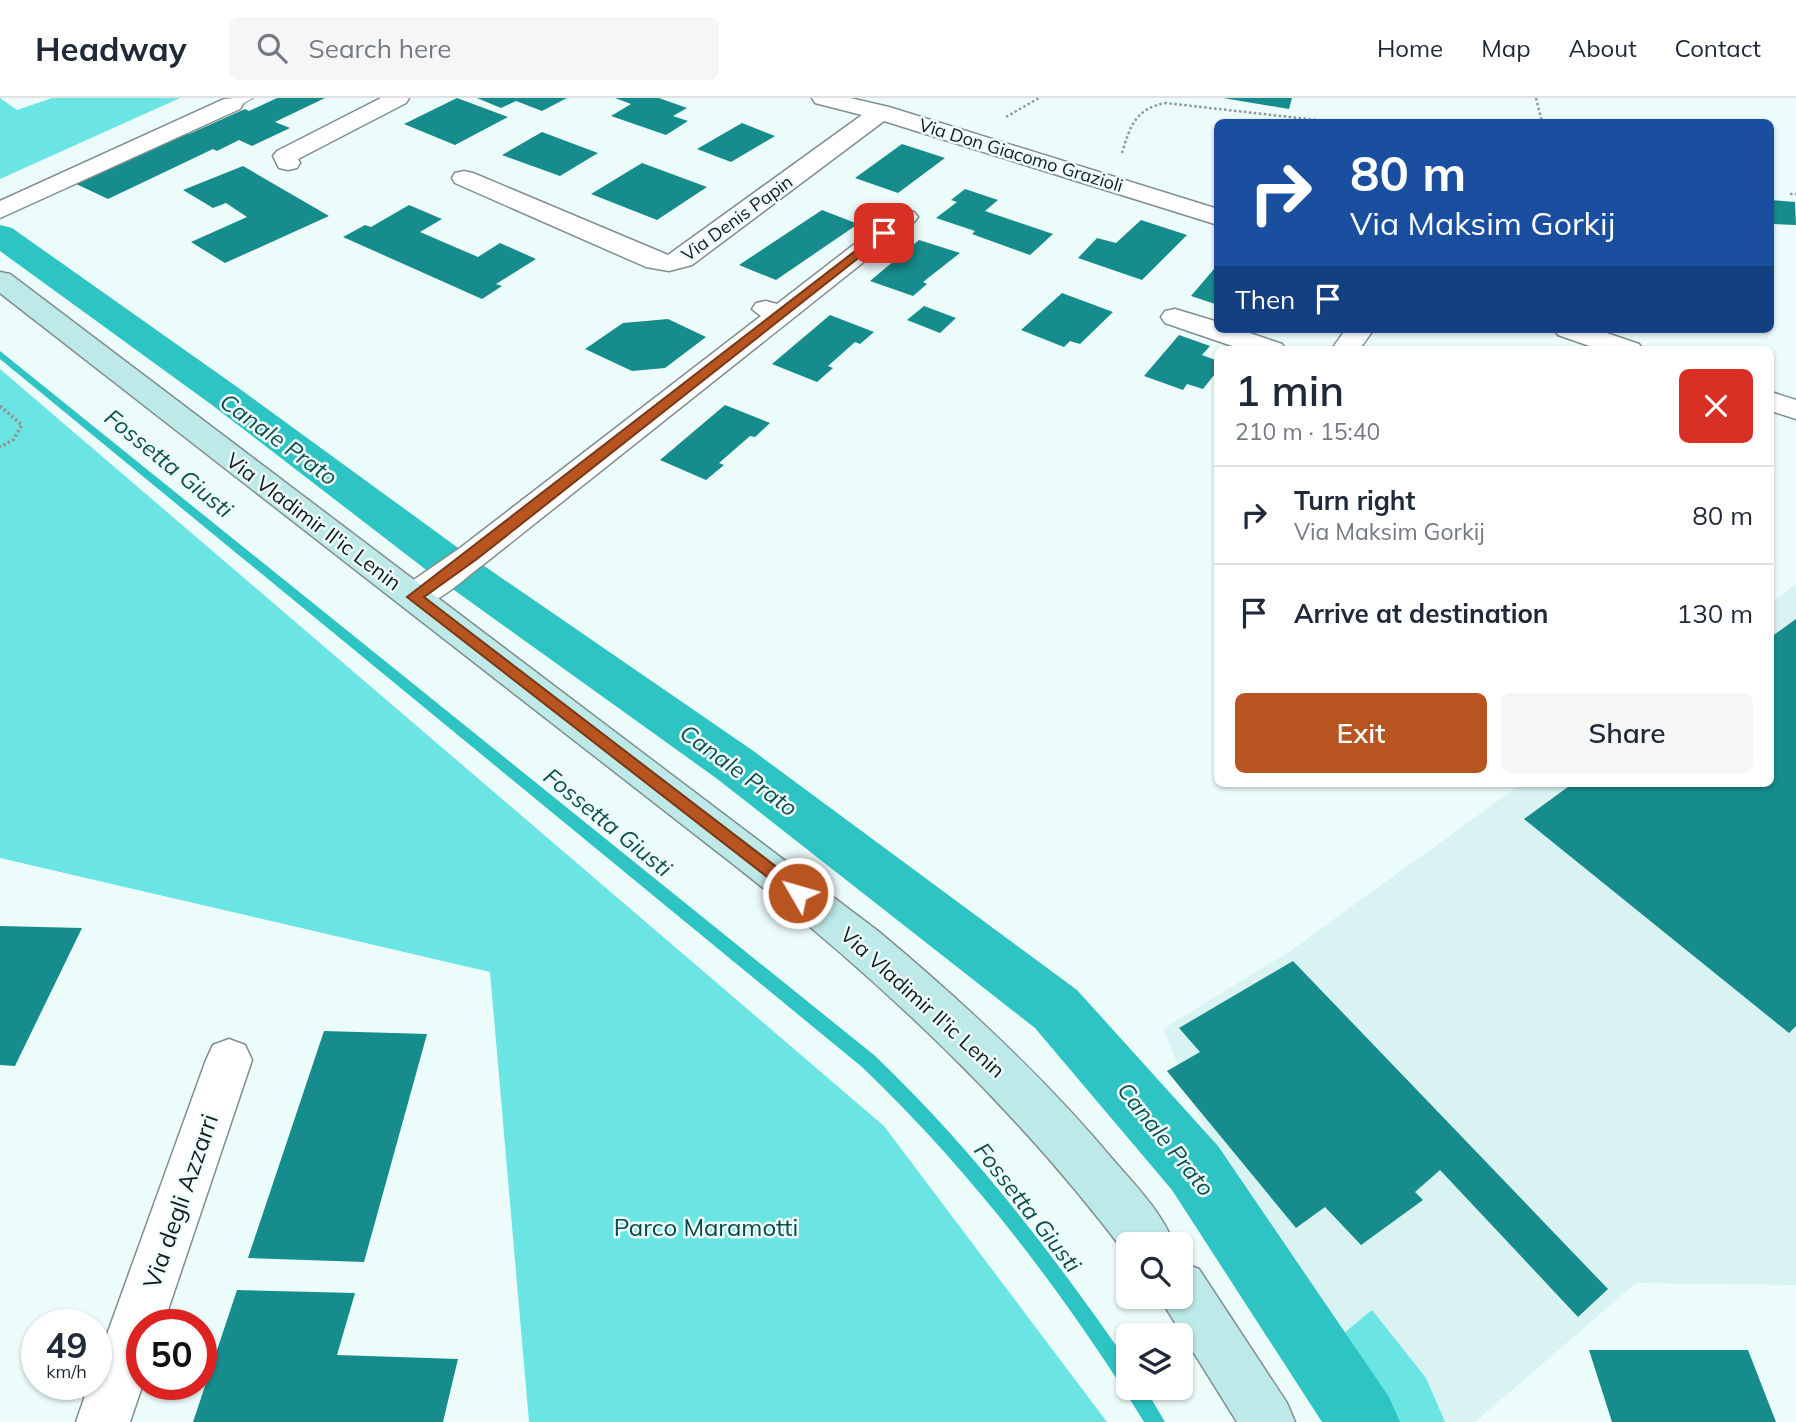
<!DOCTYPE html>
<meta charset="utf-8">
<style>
:root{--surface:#fff;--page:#f6f6f7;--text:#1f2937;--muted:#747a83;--line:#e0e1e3;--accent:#b85420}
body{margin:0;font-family:Mulish,sans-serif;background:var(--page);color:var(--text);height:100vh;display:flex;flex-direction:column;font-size:26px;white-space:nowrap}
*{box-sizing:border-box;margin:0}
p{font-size:23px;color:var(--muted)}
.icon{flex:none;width:38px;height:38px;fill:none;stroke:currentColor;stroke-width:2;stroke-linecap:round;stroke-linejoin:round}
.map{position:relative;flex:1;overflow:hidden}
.panel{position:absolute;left:1214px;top:248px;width:560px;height:441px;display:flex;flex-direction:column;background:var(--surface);border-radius:10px;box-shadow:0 2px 5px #0004}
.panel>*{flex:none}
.top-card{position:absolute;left:1214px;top:21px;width:560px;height:214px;border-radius:10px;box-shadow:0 2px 5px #0004;background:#1a4fa0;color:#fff;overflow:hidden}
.tools{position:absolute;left:1116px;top:1134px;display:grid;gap:14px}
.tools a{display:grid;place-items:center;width:77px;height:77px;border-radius:10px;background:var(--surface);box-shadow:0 2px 5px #0004;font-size:35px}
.speed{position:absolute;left:21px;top:1211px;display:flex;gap:14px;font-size:35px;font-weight:700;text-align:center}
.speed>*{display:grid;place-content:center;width:91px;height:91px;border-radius:50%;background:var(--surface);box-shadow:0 2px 5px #0004;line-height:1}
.speed small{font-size:18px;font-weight:400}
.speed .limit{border:10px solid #d22;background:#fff;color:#111}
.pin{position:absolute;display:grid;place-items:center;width:60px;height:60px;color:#fff;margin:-30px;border-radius:14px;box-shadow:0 4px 10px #0006}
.me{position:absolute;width:77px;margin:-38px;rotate:308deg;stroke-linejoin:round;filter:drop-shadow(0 0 5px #0008)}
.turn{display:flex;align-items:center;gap:24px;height:147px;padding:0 21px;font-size:32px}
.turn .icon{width:91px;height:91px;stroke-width:2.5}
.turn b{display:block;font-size:49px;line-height:60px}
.then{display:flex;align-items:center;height:66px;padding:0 21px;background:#0003;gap:14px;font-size:26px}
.round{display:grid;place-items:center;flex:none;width:74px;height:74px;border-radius:10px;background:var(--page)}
.head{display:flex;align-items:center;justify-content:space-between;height:119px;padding:0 21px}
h1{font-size:42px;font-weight:600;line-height:52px}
.primary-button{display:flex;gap:14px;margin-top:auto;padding:14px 21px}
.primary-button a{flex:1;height:80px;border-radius:10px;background:var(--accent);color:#fff;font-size:28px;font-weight:600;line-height:80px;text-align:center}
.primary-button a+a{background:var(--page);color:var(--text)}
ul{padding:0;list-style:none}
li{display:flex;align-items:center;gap:21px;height:98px;padding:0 21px;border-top:2px solid var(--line)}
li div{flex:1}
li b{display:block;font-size:26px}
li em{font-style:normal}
header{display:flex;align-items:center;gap:42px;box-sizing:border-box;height:98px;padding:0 35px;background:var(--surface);border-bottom:2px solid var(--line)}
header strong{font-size:33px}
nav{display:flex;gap:38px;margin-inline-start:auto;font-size:24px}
.search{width:490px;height:63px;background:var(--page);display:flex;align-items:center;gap:18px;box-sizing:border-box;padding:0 24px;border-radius:10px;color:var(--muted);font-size:26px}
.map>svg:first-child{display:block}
</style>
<header>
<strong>Headway</strong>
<div class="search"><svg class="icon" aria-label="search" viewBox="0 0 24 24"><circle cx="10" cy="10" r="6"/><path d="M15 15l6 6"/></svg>Search here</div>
<nav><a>Home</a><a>Map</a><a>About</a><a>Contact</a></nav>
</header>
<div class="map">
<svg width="1796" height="1324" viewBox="0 0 1796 1324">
<rect width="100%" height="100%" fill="#ecfcfb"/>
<!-- built -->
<path fill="#d9f3f2" d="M1796 486V1187L1636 1185 1475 1324H1400L1238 1110 1163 931 1290 853 1521 686H1771V504Z"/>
<!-- green -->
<path fill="#6ae5e4" d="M0 0 17 12 52 0H180L0 81Z
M0 271 884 1028 1107 1324H529L490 874 0 760Z
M1372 1212 1426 1280 1445 1324H1355L1331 1252 1332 1245Z"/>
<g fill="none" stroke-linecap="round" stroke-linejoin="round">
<!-- stream -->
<path fill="#2ec4c3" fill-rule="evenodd" d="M0 253 874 957C972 1050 1052 1155 1129 1266V1290H1145L1165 1324H1144C1065 1196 971 1073 862 969L0 261Z"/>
<!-- canal -->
<path fill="#2ec4c3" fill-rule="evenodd" d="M0 127 12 130 240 291 461 452 752 652 1077 892 1218 1048 1389 1299 1400 1324H1322L1172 1092 1035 930 716 680 429 474 212 307 0 153Z"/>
</g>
<!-- building -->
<path fill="#178c8c" d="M277 0H325L275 24 290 30 252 48 239 42 217 53 213 51 108 101 72 84 185 34 189 36 245 11 249 13Z
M457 0 508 19 455 47 404 26Z
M477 0H567L542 13 516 3 501 10Z
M615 0H659L687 10 673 18 688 23 666 37 611 18 631 6Z
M1223 0H1292L1289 11Z
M742 25 775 38 731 64 697 51Z
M542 34 598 55 560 78 502 57Z
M902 46 945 60 898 95 855 80Z
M642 65 707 89 657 122 591 96Z
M243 68 298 100 329 118 225 165 191 144 247 119 226 105 213 110 183 92Z
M965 91 998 102 985 113 1053 136 1030 157 972 136 975 133 936 120 957 104 951 102Z
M1771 102 1795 104 1796 127 1771 126Z
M409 107 442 121 420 134 478 159 500 145 536 161 496 186 502 188 482 201 343 139 365 127 371 129Z
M822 112 858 126 776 182 739 167Z
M1141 122 1187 137 1142 182 1078 160 1097 140 1116 145Z
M919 142 960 155 923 184 927 186 913 198 870 183Z
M1214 171 1218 172V207L1191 198Z
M1062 195 1113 214 1080 246 1070 243 1064 249 1021 232Z
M924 208 956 220 940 235 907 222Z
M830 217 874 234 860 246 855 244 828 268 833 270 817 284 772 266Z
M668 221 706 239 665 270 632 273 585 251 623 225Z
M1179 237 1210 248 1202 257 1218 263V272L1203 291 1187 286 1183 292 1144 278Z
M725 307 770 325 755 339 750 338 719 365 724 367 706 382 660 362Z
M1796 521V928L1789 935 1524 721 1572 686H1771V539Z
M0 828 82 830 15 968 0 967Z
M1293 863 1608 1191 1578 1219 1440 1072 1415 1094 1423 1102 1361 1147 1325 1109 1296 1130 1180 989 1167 973 1200 954 1179 930Z
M324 933 427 936 364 1164 248 1160Z
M237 1192 355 1195 337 1257 458 1261 443 1324H193Z
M1589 1252H1748L1776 1324H1612Z"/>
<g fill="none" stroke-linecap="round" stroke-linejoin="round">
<defs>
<path id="lane" d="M235 0H253L237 9H227V3Z"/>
<path id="street" d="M235 0 243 6 240 11 0 120V103L224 1Z
M381 0H409L406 5 298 61 300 65 297 70 288 72 279 70 273 58 277 53Z
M812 0H850L889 9 1218 111V127L884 23 692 167 669 173 646 169 455 85 452 80 455 75 464 73 473 75 668 157 862 17 815 5Z
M905 111 914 114 918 119 914 124 484 466C461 482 431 516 402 508L397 499 402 490 460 450 761 218 752 211 756 205 766 203 777 206 896 114Z
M1175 211 1218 224V231H1238L1282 246 1286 252H1244L1165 225 1161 219 1165 213Z
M1346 231H1374L1359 252H1331Z
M1554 231H1595L1639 246 1643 252H1601L1558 237Z
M1771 294 1796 302V321L1771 313Z
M229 941 245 947 252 962 163 1227H142L143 1286 130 1324H76L89 1286H96V1267L206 962 213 947Z"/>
<path id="secondary" d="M0 174 10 176 878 833C963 904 1044 979 1115 1064 1137 1089 1162 1115 1174 1146H1129V1160C1016 1009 881 883 733 766L0 195Z
M1181 1164 1199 1171 1287 1305 1295 1324H1237L1159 1199H1181Z"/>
</defs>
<!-- lane casing -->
<use href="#lane" stroke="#808e8e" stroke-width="2"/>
<!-- street casing -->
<use href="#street" stroke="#808e8e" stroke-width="3"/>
<!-- secondary casing -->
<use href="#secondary" stroke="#808e8e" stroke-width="3"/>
<!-- path-far1 -->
<path stroke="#8c9796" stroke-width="2.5" stroke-dasharray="2.5 2.5" stroke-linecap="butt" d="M1536 0 1542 24
M1006 19 1039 0
M1122 55C1130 28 1136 10 1166 5L1316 22
M1790 96H1796"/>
<!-- path -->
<path stroke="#8c9796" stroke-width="3.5" stroke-dasharray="2.5 2.5" stroke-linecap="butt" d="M0 308 22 327 13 342 0 349"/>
<!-- lane -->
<use href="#lane" fill="#fff" fill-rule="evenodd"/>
<!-- street -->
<use href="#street" fill="#fff" fill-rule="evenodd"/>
<!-- secondary -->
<use href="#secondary" fill="#bee9e9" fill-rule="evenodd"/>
</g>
<!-- route -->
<path fill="#b85420" stroke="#783715" stroke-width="2" d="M881 133 890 135 477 461 424 499 804 790 806 795 804 801 798 803 407 499Z"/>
<g text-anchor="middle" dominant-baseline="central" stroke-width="5" stroke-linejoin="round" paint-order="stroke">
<!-- far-street labels -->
<g font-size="18" fill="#151b1a" stroke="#ecfcfb">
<text transform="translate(1021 57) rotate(17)">Via Don Giacomo Grazioli</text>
<text transform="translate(737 120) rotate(-36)">Via Denis Papin</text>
</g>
<!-- street labels -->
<g font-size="21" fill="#151b1a" stroke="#ecfcfb">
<text transform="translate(314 423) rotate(37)">Via Vladimir Il'ic Lenin</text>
<text transform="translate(923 904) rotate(42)">Via Vladimir Il'ic Lenin</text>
</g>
<!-- water labels -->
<g font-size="23" font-style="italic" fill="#114e4e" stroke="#ecfcfb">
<text transform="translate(279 341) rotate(36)">Canale Prato</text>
<text transform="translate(169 365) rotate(39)">Fossetta Giusti</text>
<text transform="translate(739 672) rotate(36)">Canale Prato</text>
<text transform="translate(608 724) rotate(39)">Fossetta Giusti</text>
<text transform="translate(1166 1041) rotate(51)">Canale Prato</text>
<text transform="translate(1028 1109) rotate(52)">Fossetta Giusti</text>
</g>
<!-- near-street labels -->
<g font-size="24" fill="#151b1a" stroke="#ecfcfb">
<text transform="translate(180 1103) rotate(-71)">Via degli Azzarri</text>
</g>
<!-- near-park labels -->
<g font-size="24" fill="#094949" stroke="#ecfcfb">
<text x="706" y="1129">Parco Maramotti</text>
</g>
</g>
</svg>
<div class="tools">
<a><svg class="icon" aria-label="search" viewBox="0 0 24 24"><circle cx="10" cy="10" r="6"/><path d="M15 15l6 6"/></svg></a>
<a><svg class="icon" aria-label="layers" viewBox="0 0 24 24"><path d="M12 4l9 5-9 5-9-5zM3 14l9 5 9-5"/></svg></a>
</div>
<div class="speed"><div>49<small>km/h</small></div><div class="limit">50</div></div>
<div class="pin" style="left:884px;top:135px;background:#d93025"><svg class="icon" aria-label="arrive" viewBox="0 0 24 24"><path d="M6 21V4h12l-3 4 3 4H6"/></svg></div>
<svg class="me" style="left:798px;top:795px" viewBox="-20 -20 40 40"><circle r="17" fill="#b85420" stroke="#fff" stroke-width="3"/><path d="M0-11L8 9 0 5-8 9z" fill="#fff"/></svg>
<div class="top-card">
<div class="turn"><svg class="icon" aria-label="right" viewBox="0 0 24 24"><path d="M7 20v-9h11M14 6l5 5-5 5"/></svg><div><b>80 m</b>Via Maksim Gorkij</div></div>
<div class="then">Then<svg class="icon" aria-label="arrive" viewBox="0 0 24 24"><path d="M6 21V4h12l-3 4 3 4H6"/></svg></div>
</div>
<section class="panel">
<div class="head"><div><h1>1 min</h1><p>210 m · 15:40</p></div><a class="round" style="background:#d93025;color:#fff"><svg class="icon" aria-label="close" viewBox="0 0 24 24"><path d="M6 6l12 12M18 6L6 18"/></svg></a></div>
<ul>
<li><svg class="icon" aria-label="right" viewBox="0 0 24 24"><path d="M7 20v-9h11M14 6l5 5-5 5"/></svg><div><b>Turn right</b><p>Via Maksim Gorkij</p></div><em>80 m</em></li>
<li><svg class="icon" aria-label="arrive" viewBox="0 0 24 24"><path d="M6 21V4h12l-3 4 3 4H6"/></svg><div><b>Arrive at destination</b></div><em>130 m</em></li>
</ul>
<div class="primary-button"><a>Exit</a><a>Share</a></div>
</section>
</div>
